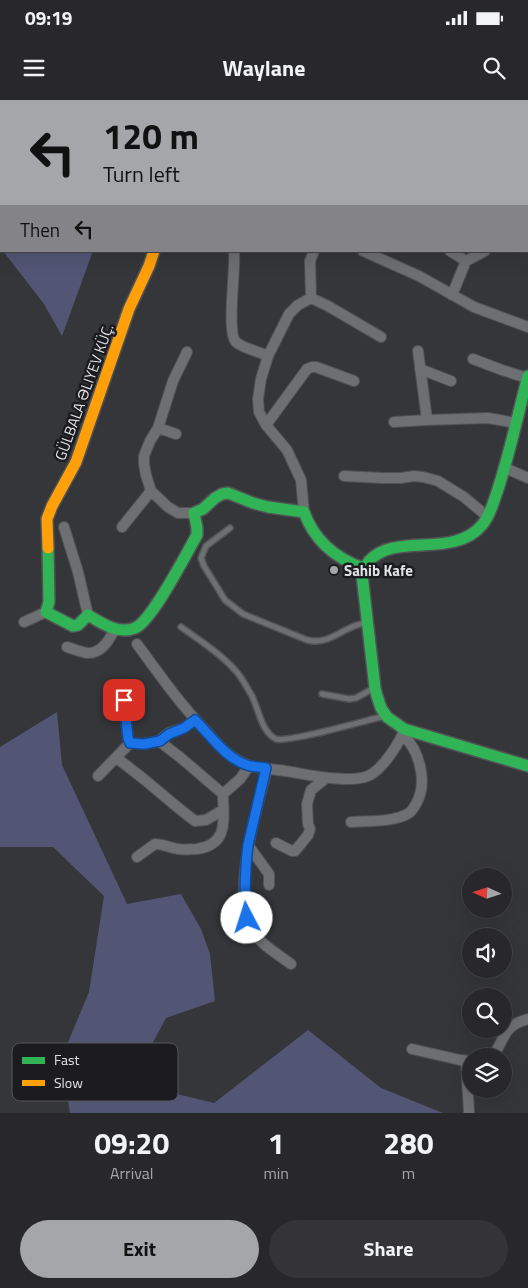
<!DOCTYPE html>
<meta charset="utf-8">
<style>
:root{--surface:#28282c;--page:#343438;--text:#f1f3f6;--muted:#a5a6a9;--line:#444448;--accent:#a5a6aa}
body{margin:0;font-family:"Titillium Web",sans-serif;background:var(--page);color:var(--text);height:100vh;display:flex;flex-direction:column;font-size:19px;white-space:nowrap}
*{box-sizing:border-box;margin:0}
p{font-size:16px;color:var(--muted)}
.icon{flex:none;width:28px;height:28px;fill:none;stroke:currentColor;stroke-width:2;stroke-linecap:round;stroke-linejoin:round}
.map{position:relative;height:1013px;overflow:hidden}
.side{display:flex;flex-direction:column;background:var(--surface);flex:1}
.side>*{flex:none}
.hud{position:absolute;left:0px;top:0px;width:529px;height:152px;box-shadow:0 5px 20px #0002,0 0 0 1px var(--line);background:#a5a6aa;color:#111;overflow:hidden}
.needle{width:32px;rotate:273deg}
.tools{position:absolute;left:462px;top:768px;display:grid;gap:10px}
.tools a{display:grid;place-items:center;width:50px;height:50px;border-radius:50%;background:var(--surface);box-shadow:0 5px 20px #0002,0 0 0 1px var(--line);font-size:25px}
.pin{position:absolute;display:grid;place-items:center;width:42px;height:42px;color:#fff;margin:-21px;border-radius:10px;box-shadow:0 2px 8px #0006}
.me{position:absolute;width:55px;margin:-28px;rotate:355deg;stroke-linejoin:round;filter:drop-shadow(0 0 4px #0008)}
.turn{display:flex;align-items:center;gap:18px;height:105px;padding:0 20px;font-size:22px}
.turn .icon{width:65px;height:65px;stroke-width:2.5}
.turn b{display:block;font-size:35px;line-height:42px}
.then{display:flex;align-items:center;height:48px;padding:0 20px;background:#0003;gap:10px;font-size:19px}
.eta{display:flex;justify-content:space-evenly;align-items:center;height:85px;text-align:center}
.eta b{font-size:30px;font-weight:700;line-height:35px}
.primary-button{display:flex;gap:10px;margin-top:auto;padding:10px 20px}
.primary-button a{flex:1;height:58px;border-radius:30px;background:var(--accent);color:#111;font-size:20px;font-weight:700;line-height:58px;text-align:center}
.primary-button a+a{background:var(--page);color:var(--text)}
.status{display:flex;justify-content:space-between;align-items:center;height:35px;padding:0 25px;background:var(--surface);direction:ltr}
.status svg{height:14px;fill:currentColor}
header{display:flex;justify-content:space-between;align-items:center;height:65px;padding:0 20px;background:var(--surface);font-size:22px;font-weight:700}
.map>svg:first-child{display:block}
</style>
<div class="status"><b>09:19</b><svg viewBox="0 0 49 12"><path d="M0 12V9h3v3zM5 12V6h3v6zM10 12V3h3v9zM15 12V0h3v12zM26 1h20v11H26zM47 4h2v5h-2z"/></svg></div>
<header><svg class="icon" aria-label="menu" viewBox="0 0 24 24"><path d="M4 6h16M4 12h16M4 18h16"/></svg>Waylane<svg class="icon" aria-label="search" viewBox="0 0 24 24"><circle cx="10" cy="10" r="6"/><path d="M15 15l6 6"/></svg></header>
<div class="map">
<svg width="528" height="1013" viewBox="0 0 528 1013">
<rect width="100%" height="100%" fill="#35363a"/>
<!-- green -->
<path fill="#525674" d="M3 151H93L62 236 44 204Z
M57 612 62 665 127 804 181 794 201 829 210 854 215 901 166 918 131 983 214 1003 308 930 381 988 443 1013H70L61 959 89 892 104 796 53 747H0V647Z"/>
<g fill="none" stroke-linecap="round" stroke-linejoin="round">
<defs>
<path id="lane" d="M230 428 206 446 201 458 204 466 225 500 243 514 307 540C331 546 344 525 366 523
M181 527C199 540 220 553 235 570 242 577 247 588 252 596 258 608 262 633 276 639 288 643 367 620 385 616
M322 594 349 599 356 598 374 588"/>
<path id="street" d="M304 0 306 1
M425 0 428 1
M219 1 220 0
M281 1 283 0
M355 1 356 0
M234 151C236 169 226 232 236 242 242 248 260 252 268 256
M363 151 419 176 474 207 528 227
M450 151 466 161
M452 195 466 161 485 151
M311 198 328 206 381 237
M418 251 427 320 488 318 516 323
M187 252 173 281 158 328 150 341 144 356V364L146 375 151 391 168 407 178 413H194
M473 259 502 270 527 278
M420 269 451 281
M394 322 427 320
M266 325 307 269 312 267H316L354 281
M158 328 176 334
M505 368 528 378
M344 376 382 378H401L414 376 423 377 438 381 464 397 488 417
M304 412 301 380 287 350 266 325 259 312 258 299 261 279 268 256 289 214 298 205 311 198 310 161 314 151
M64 427 78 472 88 515
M122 427 151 391
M24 522 46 512
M137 544C159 574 180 604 206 631 213 638 219 647 227 653 234 658 242 664 251 666 262 669 273 669 285 671 306 674 348 684 368 676 381 671 401 642 404 629
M67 547C73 549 81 552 87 553 101 554 109 541 114 530
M124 600 128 638 130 643 144 644 159 641 169 633 184 628 195 620
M159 641 181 658 223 694
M116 658C144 677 168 701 195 721L206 720 223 710
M267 668C257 710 230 792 253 831 261 845 279 855 291 864
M98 676 130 643
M351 722C368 721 395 722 409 713 412 711 414 707 416 704 428 683 420 651 403 635
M276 743 292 751H295L308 735 310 729 308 724 307 704 311 690 326 678
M248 745 269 774V785
M137 757 155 744C163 744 170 748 178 749 184 750 191 749 197 749 230 744 223 718 223 694L240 679 249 666
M412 949 460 960 471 961
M493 956C505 938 504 925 528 919
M466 961 469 1012"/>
<path id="fast" d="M528 276C517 317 509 358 495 398 492 407 489 417 482 425 454 459 395 432 369 461 366 465 364 471 362 475L375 588 377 596 381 608 387 617 404 629 528 666
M48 448 49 502 46 512 73 526 78 525 88 515C101 523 119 535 135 528 152 521 186 454 197 435V428L194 413 203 409 215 398 222 394 228 393 253 403 268 407 304 412C314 440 335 458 363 468"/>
<path id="slow" d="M48 448 47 419 52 406 76 362 129 209 149 166 154 151"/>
</defs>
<!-- lane casing -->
<use href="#lane" stroke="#515255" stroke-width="8"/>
<!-- street casing -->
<use href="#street" stroke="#515255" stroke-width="12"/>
<!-- fast casing -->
<use href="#fast" stroke="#515255" stroke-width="14"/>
<!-- slow casing -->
<use href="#slow" stroke="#515255" stroke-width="14"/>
<!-- lane -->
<use href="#lane" stroke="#6e6f72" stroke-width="5"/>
<!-- street -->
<use href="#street" stroke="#6e6f72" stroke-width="10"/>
<!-- fast -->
<use href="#fast" stroke="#30b455" stroke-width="11"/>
<!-- slow -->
<use href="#slow" stroke="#ff9f0a" stroke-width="11"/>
</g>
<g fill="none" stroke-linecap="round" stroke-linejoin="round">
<defs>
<path id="route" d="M124 600 128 638 130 643 144 644 160 641 169 634 184 628 195 620C211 636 227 660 250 666 256 667 261 667 266 668L248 745C245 770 244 794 247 818"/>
</defs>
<!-- route casing -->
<use href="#route" stroke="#114b97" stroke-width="12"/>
<!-- route -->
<use href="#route" stroke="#1a73e8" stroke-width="9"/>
</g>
<!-- markers -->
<circle fill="#a5a6aa" stroke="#1c1c20" stroke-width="2" cx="334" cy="470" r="5"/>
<g text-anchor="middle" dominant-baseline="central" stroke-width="5" stroke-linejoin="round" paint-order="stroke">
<!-- street labels -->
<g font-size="15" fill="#e1e2e6" stroke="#1c1c20">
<text transform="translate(84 292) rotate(-70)">GÜLBALA ƏLIYEV KÜÇ.</text>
</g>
<!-- poi labels -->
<g font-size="15" font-weight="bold" fill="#e1e2e6" stroke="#1c1c20" text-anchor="start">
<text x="344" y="470">Sahib Kafe</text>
</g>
</g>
<!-- legend -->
<rect x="12" y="943" width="166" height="58" rx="8" fill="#1c1c20" stroke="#57575b" stroke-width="1"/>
<rect x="22" y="957" width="23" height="7" fill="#30b455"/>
<rect x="22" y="980" width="23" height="6" fill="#ff9f0a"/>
<g font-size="14" fill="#e1e2e6">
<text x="54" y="965">Fast</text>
<text x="54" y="988">Slow</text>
</g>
</svg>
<div class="tools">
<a><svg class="needle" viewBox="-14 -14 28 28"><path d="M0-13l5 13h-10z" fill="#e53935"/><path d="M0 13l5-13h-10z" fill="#a5a6a9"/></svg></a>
<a><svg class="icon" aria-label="sound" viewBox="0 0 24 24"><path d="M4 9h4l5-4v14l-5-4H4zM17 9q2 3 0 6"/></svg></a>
<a><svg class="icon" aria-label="search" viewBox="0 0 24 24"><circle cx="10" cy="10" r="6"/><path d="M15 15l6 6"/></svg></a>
<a><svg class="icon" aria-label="layers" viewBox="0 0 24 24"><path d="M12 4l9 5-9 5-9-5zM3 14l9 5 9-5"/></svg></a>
</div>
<div class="pin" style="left:124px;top:600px;background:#d93025"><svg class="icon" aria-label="arrive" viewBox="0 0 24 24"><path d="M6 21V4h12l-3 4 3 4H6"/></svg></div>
<svg class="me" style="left:247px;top:818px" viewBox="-20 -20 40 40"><circle r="19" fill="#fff"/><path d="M0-13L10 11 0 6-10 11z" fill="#1a73e8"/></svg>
<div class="hud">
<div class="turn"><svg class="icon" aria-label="left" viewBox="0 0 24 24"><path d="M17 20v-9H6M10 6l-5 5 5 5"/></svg><div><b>120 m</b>Turn left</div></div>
<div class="then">Then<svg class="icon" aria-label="left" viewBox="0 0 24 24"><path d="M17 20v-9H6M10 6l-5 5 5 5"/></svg></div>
</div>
</div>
<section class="side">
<div class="eta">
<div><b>09:20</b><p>Arrival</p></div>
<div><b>1</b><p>min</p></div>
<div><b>280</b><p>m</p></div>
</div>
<div class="primary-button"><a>Exit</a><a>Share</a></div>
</section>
